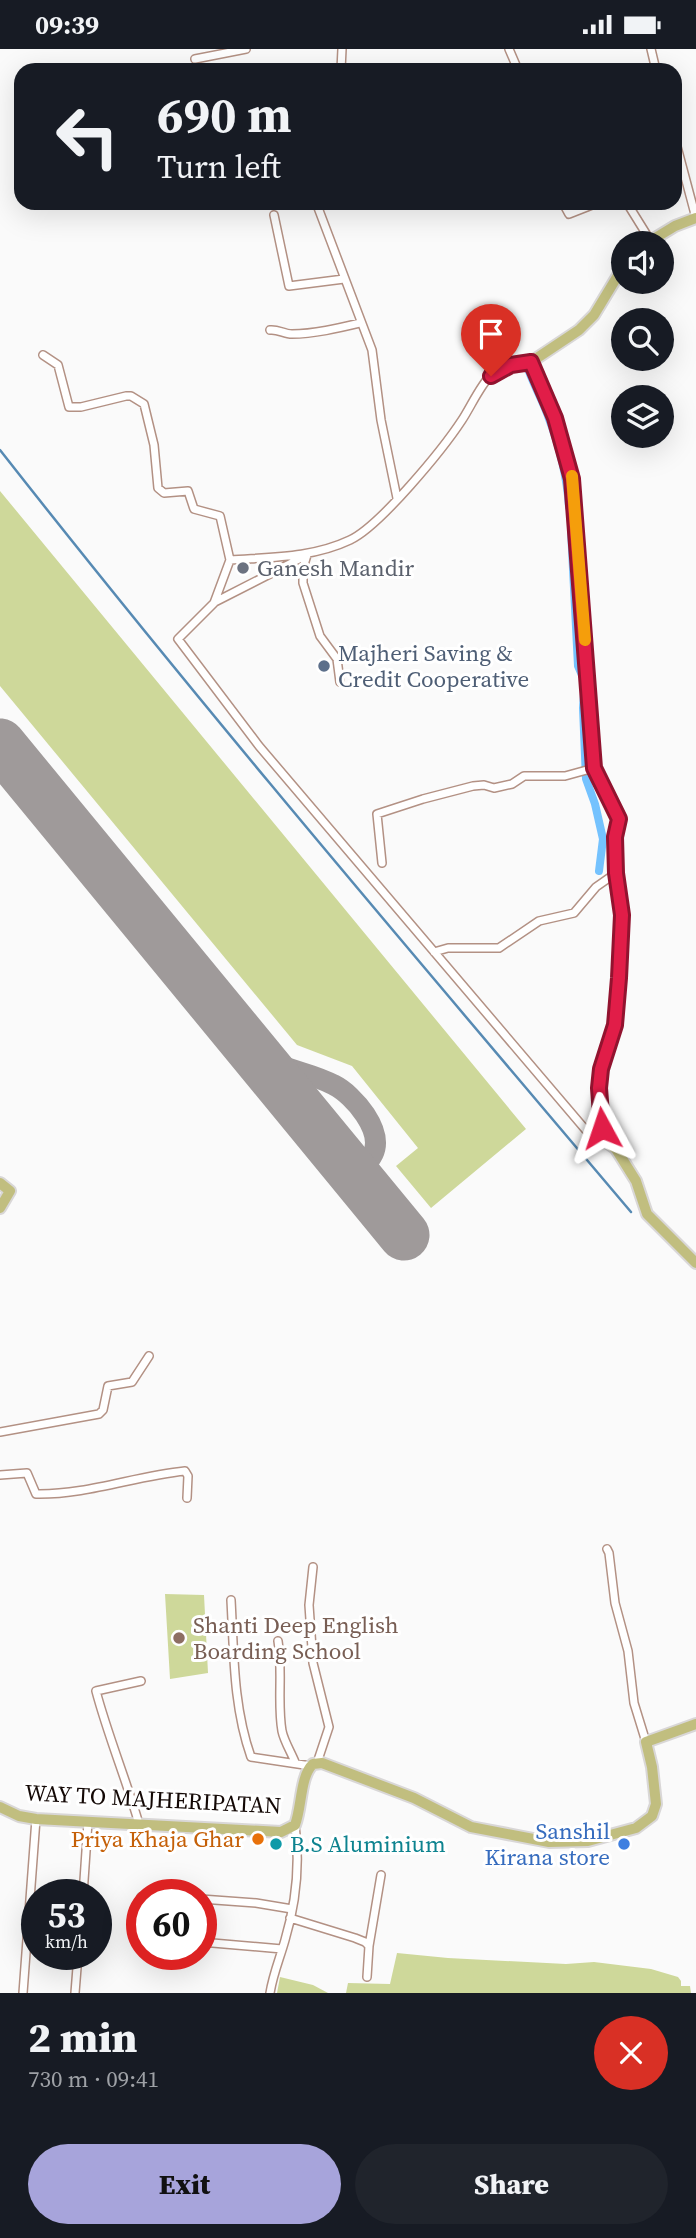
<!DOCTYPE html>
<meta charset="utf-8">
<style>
:root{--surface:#171b24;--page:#20242c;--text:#f1f3f6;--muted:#9ea1a6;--accent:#a7a4db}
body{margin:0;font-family:"Source Serif 4",serif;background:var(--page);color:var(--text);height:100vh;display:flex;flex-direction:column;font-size:26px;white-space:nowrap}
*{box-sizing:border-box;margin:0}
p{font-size:23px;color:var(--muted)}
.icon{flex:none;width:38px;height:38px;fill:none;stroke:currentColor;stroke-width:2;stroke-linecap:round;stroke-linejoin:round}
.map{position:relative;height:1944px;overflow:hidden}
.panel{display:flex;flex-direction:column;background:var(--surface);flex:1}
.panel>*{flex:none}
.banner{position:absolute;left:14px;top:14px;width:668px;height:147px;border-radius:21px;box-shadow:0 7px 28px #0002;background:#171b24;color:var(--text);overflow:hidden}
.tools{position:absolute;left:611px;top:182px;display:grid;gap:14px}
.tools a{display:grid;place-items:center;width:63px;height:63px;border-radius:50%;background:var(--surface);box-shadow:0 7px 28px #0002;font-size:35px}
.speed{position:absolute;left:21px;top:1830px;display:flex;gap:14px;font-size:35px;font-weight:700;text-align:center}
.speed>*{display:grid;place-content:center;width:91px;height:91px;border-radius:50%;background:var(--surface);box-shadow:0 7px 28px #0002;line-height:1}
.speed small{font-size:18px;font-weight:400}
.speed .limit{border:10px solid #d22;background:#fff;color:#111}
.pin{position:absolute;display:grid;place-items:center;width:60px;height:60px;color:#fff;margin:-72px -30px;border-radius:50% 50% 50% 0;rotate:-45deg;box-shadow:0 0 7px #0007}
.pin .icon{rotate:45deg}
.me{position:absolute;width:77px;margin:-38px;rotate:355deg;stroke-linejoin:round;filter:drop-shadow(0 0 5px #0008)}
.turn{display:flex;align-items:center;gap:24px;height:147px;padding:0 28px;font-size:32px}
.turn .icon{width:91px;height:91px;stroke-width:2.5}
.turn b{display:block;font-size:49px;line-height:60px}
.round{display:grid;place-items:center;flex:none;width:74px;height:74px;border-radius:37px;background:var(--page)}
.overview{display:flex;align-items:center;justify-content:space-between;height:119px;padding:0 28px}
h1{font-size:42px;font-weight:800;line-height:52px}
.button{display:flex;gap:14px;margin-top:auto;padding:14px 28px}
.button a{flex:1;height:80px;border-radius:42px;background:var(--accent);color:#111;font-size:28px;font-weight:800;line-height:80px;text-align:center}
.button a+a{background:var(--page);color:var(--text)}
.status{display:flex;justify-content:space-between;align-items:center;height:49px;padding:0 35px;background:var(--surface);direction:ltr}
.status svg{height:19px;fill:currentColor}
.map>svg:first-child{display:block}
</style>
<div class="status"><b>09:39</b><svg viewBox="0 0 49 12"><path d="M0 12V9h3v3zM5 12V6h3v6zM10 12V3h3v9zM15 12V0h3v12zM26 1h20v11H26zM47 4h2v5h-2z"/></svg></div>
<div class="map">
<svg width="696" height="1944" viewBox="0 0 696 1944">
<rect width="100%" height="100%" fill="#fafafa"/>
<!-- green -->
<path fill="#ced89a" d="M0 442 526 1080 431 1159 396 1117 418 1099 352 1017 297 996 0 637Z
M165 1545 204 1546 208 1624 170 1630Z
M397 1904 448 1909 566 1915 594 1913 651 1920 678 1928 681 1932V1937H690L691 1944H346L348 1934 390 1935Z
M280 1928 313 1936 328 1944H277Z"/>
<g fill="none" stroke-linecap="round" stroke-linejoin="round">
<!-- stream -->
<path stroke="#578ab3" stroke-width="2.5" d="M0 401C203 660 418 911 631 1163"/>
<!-- canal -->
<path stroke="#74c2fe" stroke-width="8" d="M527 317C533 335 542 350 548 367 559 396 567 427 569 458
M571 481 578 617 584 631
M584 644 583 659 586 730 595 755 603 790 599 822"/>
<!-- taxiway -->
<path stroke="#9f9a9a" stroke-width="21" d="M244 991C250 997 256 1004 264 1009 285 1021 312 1024 334 1036 354 1046 384 1082 373 1105 369 1113 362 1120 353 1121 317 1128 319 1088 307 1067"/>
<!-- runway -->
<path stroke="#9f9a9a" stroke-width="51" d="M0 695 404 1186"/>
<defs>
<path id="minor" d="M509 0 518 21
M651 0 656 21
M195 10 246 0
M341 21 342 0
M676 94 696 169
M328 154 317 156 372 301 381 371 397 449
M563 154 569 165 597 154
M627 154 650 191
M274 166 289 237 344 230
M270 281C278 280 284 285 292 285 314 285 339 279 360 274
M43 306 58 316 69 358H81L126 347H131L144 355 154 396 158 439 164 444 188 442 194 460 220 467 230 511
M531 313C518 315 502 317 491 326 481 335 470 359 462 371 443 400 380 477 350 491 312 509 271 508 230 511L214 554 178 590 259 697 596 1093 608 1094
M215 553 307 506 303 519V534L320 587 337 610 340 633
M382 814 377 765 423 750 473 737 484 736 494 739 512 735 524 727H565L594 719
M434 903 448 899H499L539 872 574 864 596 838 616 824
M0 1383 99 1365 103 1361 108 1337 132 1333 149 1307
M0 1426 27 1424 36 1445C87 1446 135 1427 185 1422L188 1427 187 1449
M607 1500 609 1504 615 1554 628 1602 634 1654 646 1693
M313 1518 309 1556 313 1614 329 1678 317 1714
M231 1551C234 1604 233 1657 251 1708L311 1717
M278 1592C283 1623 277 1653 282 1682 284 1692 291 1703 295 1713
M139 1775C126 1730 108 1687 96 1642L141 1632
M83 1846 88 1773
M141 1848H142
M201 1850 256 1854 292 1860
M290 1869 355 1889 365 1893 369 1897 381 1826
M135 1887 142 1886
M201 1893 282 1900
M367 1928 369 1897
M23 1944 36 1770
M75 1944 78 1906
M270 1944C273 1925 280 1909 285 1891 296 1854 300 1814 295 1776"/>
<path id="primary" d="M647 194 675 177 696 169
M623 218 594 266 579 281 531 313 555 369 572 430 594 719 619 770 615 787 616 824 622 866 619 929 615 976 601 1020 599 1039 602 1079 608 1094 616 1100 636 1132 647 1165 696 1214
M0 1134 10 1142 0 1159
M0 1758 19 1767 36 1770 281 1783 295 1776C302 1758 300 1727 313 1715L322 1714 414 1749 471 1778 549 1793 588 1792 636 1779 652 1767 656 1755 652 1718 646 1693 696 1675"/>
</defs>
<!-- minor casing -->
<use href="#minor" stroke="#b39184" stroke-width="10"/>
<!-- primary casing -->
<use href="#primary" stroke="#d9d7d7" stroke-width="14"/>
<!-- minor -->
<use href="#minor" stroke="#fff" stroke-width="7"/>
<!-- primary -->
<use href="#primary" stroke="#c1be7f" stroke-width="10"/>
</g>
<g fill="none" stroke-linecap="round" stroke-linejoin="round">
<defs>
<path id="route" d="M491 327 511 316 531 313 555 369 572 430 594 719 619 770 615 788 616 824 622 866 619 929 615 976 601 1020 599 1039 602 1079"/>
</defs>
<!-- route casing -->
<use href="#route" stroke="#92132f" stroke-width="18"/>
<!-- route -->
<use href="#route" stroke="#e11d48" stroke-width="12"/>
<!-- slow -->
<path stroke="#f59e0b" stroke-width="12" d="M572 427 585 591"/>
</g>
<!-- markers -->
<circle fill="#6b7280" stroke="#fff" stroke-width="2.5" cx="243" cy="519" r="7"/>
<circle fill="#5c6f8a" stroke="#fff" stroke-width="2.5" cx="324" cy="617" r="7"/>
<circle fill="#8d6e63" stroke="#fff" stroke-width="2.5" cx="179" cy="1589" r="7"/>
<circle fill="#e8710a" stroke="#fff" stroke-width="2.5" cx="258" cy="1790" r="7"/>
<circle fill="#0f9aa8" stroke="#fff" stroke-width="2.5" cx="276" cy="1795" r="7"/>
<circle fill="#3f7fe0" stroke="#fff" stroke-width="2.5" cx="624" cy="1795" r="7"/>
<g text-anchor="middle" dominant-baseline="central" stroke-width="6" stroke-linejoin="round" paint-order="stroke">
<!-- worship labels -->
<g font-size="23" fill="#5b616d" stroke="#fff" text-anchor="start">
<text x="257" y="519">Ganesh Mandir</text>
</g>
<!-- service labels -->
<g font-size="23" fill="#4e5e75" stroke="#fff" text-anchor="start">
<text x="338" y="604">Majheri Saving &amp;<tspan x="338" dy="26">Credit Cooperative</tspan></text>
</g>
<!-- education labels -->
<g font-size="23" fill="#785e54" stroke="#fff" text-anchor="start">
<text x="193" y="1576">Shanti Deep English<tspan x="193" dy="26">Boarding School</tspan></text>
</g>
<!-- street labels -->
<g font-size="23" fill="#130805" stroke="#fff">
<text transform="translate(153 1750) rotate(3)">WAY TO MAJHERIPATAN</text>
</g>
<!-- shop labels -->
<g font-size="23" fill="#366cbe" stroke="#fff" text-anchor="end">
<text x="610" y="1782">Sanshil<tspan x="610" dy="26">Kirana store</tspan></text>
</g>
<!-- food labels -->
<g font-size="23" fill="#c56008" stroke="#fff" text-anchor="end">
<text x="244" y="1790">Priya Khaja Ghar</text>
</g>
<!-- culture labels -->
<g font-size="23" fill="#0d838f" stroke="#fff" text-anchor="start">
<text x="290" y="1795">B.S Aluminium</text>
</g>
</g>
</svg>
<div class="tools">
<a><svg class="icon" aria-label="sound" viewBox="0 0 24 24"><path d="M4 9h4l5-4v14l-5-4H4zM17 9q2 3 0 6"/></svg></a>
<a><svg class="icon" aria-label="search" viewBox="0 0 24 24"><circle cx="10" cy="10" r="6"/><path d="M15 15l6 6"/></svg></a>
<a><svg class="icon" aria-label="layers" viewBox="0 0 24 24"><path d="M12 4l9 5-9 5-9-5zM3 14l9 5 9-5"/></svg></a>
</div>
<div class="speed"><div>53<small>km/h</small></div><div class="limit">60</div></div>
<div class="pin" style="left:491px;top:327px;background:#d93025"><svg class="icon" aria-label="arrive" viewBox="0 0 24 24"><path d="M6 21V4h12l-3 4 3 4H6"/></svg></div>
<svg class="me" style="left:602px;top:1079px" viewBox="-20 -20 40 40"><path d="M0-17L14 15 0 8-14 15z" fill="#e11d48" stroke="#fff" stroke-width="4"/></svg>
<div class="banner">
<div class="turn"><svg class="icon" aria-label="left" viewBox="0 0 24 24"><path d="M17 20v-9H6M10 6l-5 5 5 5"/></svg><div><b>690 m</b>Turn left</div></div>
</div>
</div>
<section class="panel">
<div class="overview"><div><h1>2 min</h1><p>730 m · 09:41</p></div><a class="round" style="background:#d93025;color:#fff"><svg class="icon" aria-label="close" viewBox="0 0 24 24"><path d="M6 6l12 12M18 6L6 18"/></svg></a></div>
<div class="button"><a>Exit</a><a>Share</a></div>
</section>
